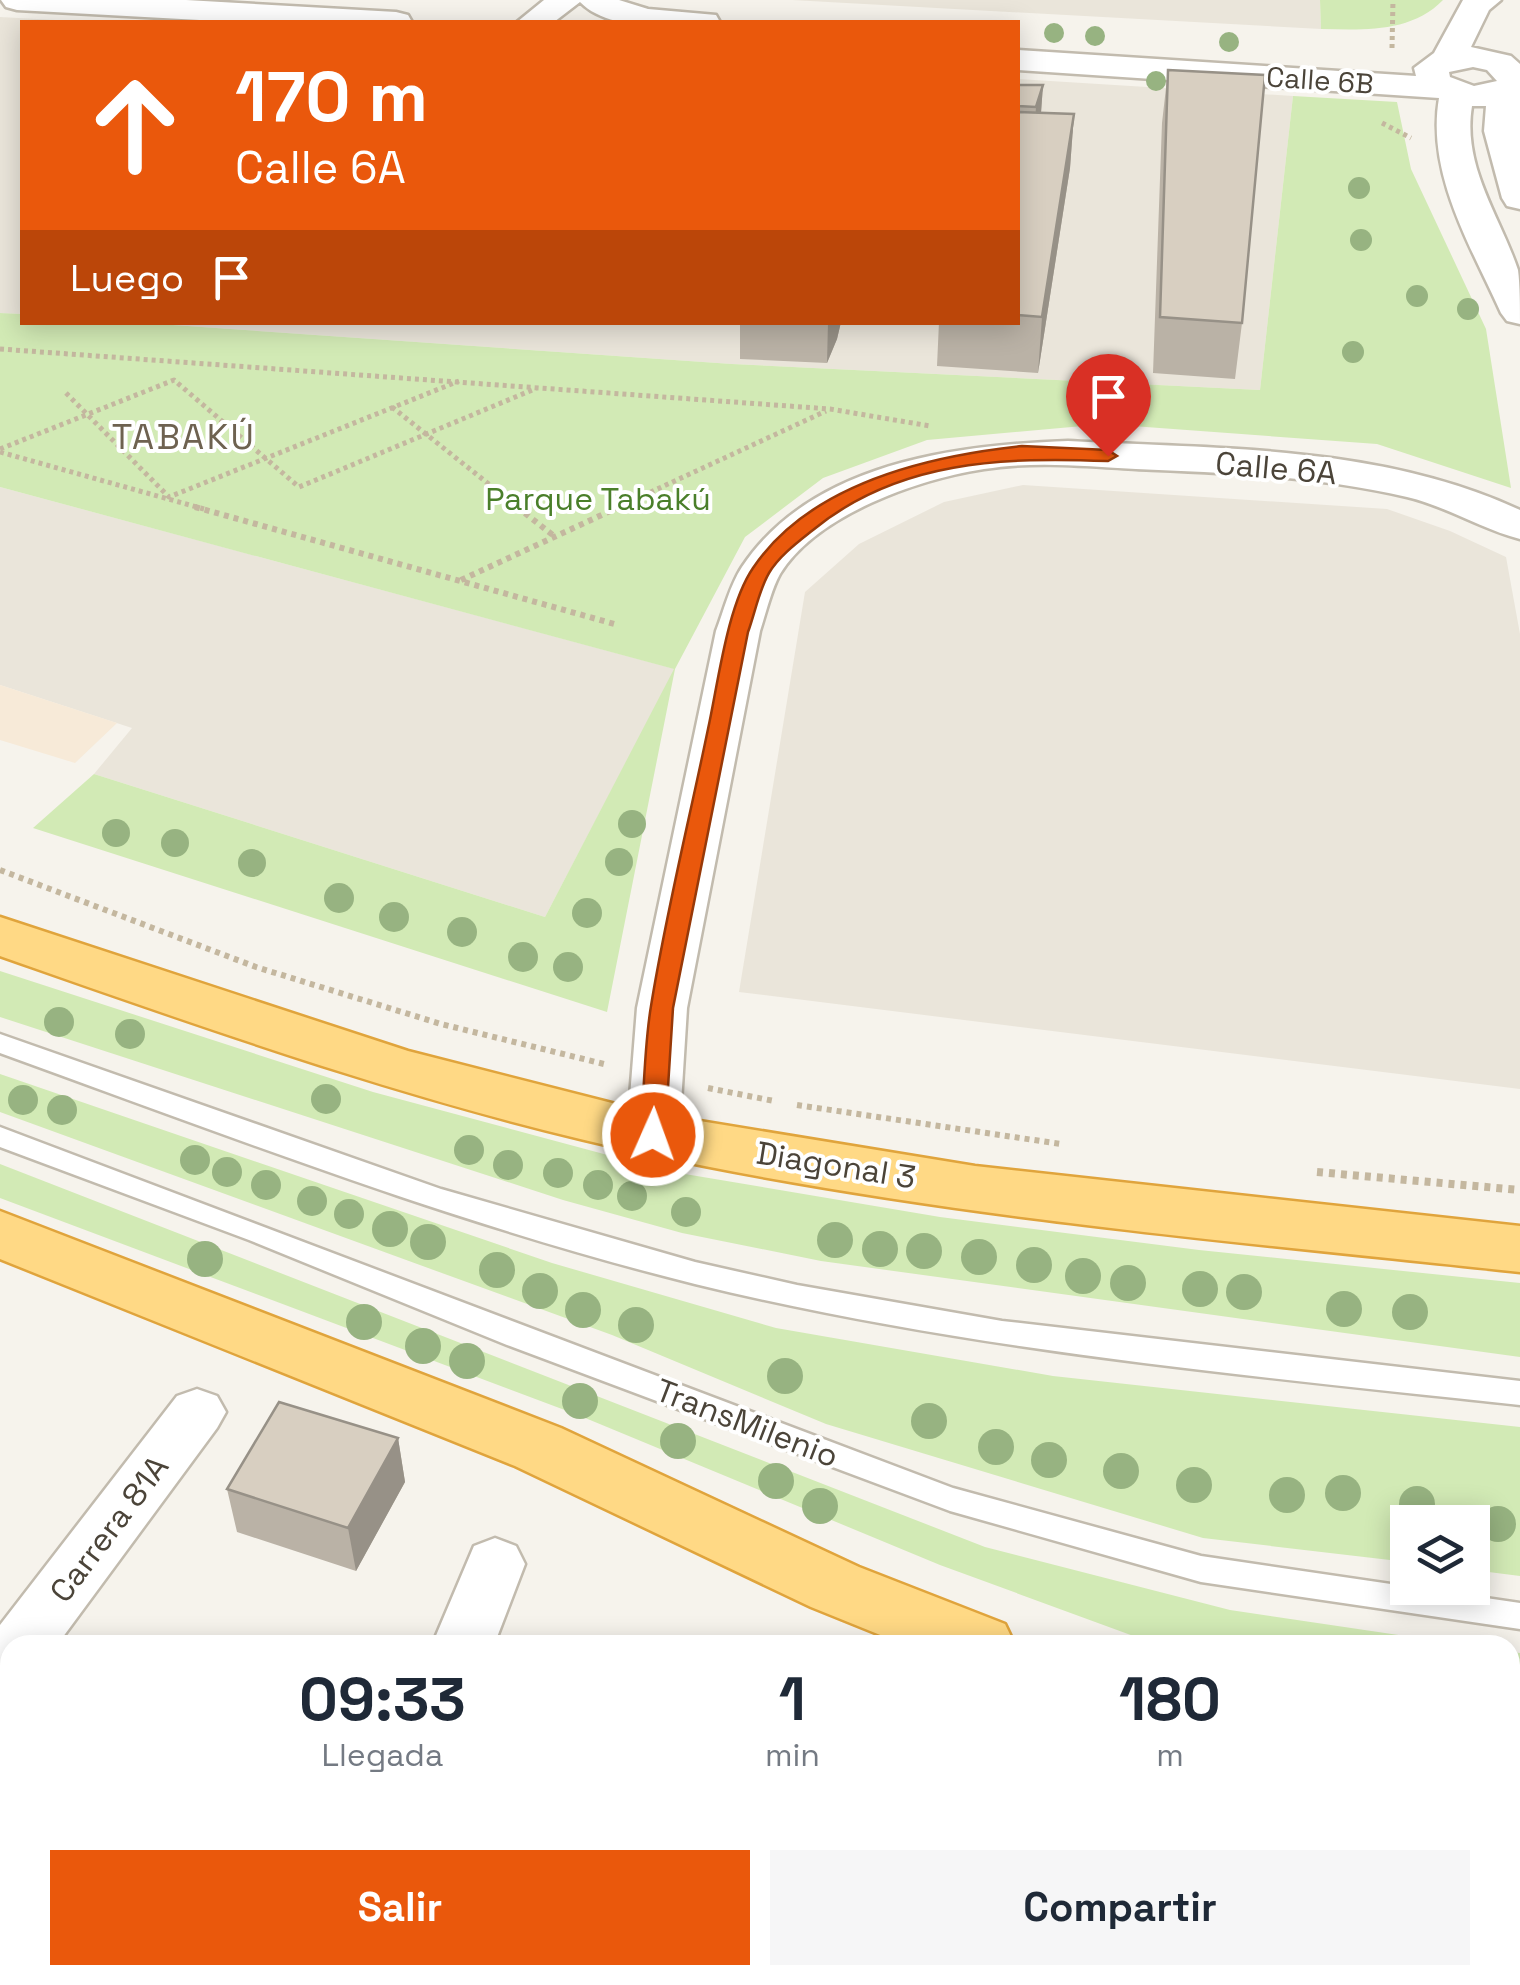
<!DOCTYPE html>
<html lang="es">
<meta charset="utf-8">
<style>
:root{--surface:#fff;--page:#f6f6f7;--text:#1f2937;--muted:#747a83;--accent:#ea580c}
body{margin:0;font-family:"Space Grotesk",sans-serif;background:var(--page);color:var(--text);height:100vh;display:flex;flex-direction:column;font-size:38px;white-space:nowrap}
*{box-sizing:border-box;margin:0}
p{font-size:32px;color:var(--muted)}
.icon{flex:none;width:55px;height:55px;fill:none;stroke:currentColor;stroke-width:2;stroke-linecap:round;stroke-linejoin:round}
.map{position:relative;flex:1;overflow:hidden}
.sheet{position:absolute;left:0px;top:1635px;width:1520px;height:350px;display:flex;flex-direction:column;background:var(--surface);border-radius:30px 30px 0 0;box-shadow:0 5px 25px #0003}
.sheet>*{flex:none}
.guide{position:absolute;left:20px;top:20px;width:1000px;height:305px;border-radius:0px;box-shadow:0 5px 25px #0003;background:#ea580c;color:#fff;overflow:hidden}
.tools{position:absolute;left:1390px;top:1505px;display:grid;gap:20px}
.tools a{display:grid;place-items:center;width:100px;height:100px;border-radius:0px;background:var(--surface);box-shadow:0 5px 25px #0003;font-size:50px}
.pin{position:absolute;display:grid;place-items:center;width:85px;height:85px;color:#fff;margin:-102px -42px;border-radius:50% 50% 50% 0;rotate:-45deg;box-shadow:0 0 10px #0007}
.pin .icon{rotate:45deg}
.me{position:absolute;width:110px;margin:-55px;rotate:2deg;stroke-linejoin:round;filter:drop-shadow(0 0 8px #0008)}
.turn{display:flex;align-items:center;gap:35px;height:210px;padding:0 50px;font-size:45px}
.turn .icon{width:130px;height:130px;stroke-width:2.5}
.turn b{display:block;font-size:70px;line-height:85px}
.then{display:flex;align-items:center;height:95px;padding:0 50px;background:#0003;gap:20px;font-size:38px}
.eta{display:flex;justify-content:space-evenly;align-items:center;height:170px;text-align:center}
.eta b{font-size:60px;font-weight:800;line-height:70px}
.action{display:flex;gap:20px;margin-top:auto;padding:20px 50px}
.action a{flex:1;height:115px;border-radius:0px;background:var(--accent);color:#fff;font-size:40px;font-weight:800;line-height:115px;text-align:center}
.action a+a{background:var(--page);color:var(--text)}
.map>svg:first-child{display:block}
</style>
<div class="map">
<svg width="1520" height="1985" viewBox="0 0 1520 1985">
<rect width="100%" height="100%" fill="#f6f3ec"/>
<!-- residential -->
<path fill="#eae5da" d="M792 0H1320L1321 29Z
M0 17 92 22H22V314L0 313Z
M1018 79 1293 96 1260 390 732 364 144 323 1018 322Z
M1023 485 1387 509 1450 531 1506 557 1520 634V1089L739 992 805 592 859 544 944 502Z
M0 487 675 669 545 917 94 774 132 728 0 685Z"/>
<!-- commercial -->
<path fill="#f7ead8" d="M0 685 117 723 75 763 0 740Z"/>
<!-- green -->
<path fill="#d2eab5" d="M1320 0H1443C1411 33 1363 30 1321 29Z
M1293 96 1397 102 1411 169 1486 329 1511 488 1377 444 1105 424 927 440 823 478 745 537 675 669 607 1012 33 828 94 774 545 917 674 669 0 487V313L22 314V322L144 323 732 364 1260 390Z
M0 971 373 1092 667 1171 940 1217 1199 1250 1520 1283V1357L821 1261 682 1233 563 1200 0 1017Z
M0 1074 552 1263 776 1328 1053 1376 1520 1427V1576L1473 1570 1472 1522H1408L1407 1562 1203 1538 826 1424 612 1335 0 1112Z
M0 1164 985 1547 1230 1610 1466 1645H1158L940 1565 578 1415 0 1198Z
M1510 1652 1520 1653V1747L1510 1745Z"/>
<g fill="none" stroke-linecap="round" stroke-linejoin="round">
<defs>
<path id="service" d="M0 1034 441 1189 695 1262 797 1285 1002 1321 1520 1381V1405C1244 1375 965 1350 695 1284 458 1225 229 1136 0 1053Z
M0 1127 953 1488 1201 1556 1520 1603V1629L1201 1582 950 1511 507 1345 249 1240 0 1147Z"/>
<path id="minor" d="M1 0H186L396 12 408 15 412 22H236L17 10 6 7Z
M544 0H619L648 9 716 15 720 22C681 25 611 34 580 2L554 22H517Z
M1463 0H1501L1489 10 1471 47 1511 56 1520 64V209L1507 206 1502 198 1484 131 1486 106H1472C1462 167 1500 216 1518 270 1520 285 1520 308 1520 324L1507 321 1501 313C1471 246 1426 174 1439 98L1018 70V50L1416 76 1414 68 1434 53ZM1473 67 1487 70 1497 81 1474 86 1450 77 1449 72Z
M1068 441C1219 449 1380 445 1520 510V539C1481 529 1446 506 1407 497 1318 476 1226 473 1136 469 1086 466 1033 461 984 469 919 479 817 514 780 574 771 590 766 613 760 631L687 1008 679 1135 672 1149 653 1155 634 1149 627 1135 637 1008 716 631C724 610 730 585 742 567 811 463 955 445 1068 441Z
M197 1389 217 1396 226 1412 217 1428 57 1645H10V1668L0 1664V1625L177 1396Z
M495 1538 516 1546 525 1564 494 1645H432L474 1546Z
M0 1756 10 1760V1818L0 1814Z
M10 1948V1975H58L54 1985H0V1953Z"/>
<path id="primary" d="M1510 1804 1520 1808V1878L1510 1874Z"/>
<path id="trunk" d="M0 917 408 1051 651 1113 975 1166 1520 1226V1272C1230 1241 937 1216 651 1155 429 1108 214 1031 0 956Z
M0 1211 561 1428 859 1567 1005 1624 1015 1645H905L811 1607 515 1466 0 1259Z
M1510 1765 1520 1767V1831L1510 1829Z"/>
</defs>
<!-- service casing -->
<use href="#service" stroke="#c2bbae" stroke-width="5"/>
<!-- minor casing -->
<use href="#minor" stroke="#c2bbae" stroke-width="5"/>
<!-- primary casing -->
<use href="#primary" stroke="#e6c16a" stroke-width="5"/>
<!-- trunk casing -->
<use href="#trunk" stroke="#e0a43c" stroke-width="5"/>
<!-- path-far2 -->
<path stroke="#c4b79f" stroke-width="5" stroke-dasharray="4 4" stroke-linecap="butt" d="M1392 48 1393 0
M1382 123 1411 138
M0 349 830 409 930 426
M66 393 169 497 459 381
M392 407 520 509
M0 449 174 380 299 487 537 388
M0 452 204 509
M614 509 826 411"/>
<!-- path-far1 -->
<path stroke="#c4b79f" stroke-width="6" stroke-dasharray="5 5" stroke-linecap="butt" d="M195 507 618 625
M517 507 554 536
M461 580 619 507
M0 870 256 967 441 1024 608 1065
M708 1088 774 1101
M797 1105 1061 1144"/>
<!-- path -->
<path stroke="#c4b79f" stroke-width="8" stroke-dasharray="6 6" stroke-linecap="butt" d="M1317 1172 1520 1190"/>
<!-- service -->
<use href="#service" fill="#fff" fill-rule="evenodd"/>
<!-- minor -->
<use href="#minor" fill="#fff" fill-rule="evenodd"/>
<!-- primary -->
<use href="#primary" fill="#ffe39c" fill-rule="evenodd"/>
<!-- trunk -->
<use href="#trunk" fill="#ffd985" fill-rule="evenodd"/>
</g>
<!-- trees -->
<g fill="#97b381">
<circle cx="1054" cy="33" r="10"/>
<circle cx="1095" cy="36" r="10"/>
<circle cx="1229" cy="42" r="10"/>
<circle cx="1156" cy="81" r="10"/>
<circle cx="1359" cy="188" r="11"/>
<circle cx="1361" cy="240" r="11"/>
<circle cx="1417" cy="296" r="11"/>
<circle cx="1468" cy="309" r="11"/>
<circle cx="1353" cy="352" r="11"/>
<circle cx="632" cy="824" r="14"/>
<circle cx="116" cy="833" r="14"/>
<circle cx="175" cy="843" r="14"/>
<circle cx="619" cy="862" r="14"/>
<circle cx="252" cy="863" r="14"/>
<circle cx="339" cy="898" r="15"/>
<circle cx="587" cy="913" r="15"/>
<circle cx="394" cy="917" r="15"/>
<circle cx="462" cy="932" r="15"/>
<circle cx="523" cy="957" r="15"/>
<circle cx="568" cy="967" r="15"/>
<circle cx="59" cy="1022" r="15"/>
<circle cx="130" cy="1034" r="15"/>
<circle cx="326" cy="1099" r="15"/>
<circle cx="23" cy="1100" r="15"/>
<circle cx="62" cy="1110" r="15"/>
<circle cx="469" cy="1150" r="15"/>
<circle cx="195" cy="1160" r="15"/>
<circle cx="508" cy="1165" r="15"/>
<circle cx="227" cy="1172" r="15"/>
<circle cx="558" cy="1173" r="15"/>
<circle cx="266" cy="1185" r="15"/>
<circle cx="598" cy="1185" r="15"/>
<circle cx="632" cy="1196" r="15"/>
<circle cx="312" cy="1201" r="15"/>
<circle cx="686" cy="1212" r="15"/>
<circle cx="349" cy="1214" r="15"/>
<circle cx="390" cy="1229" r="18"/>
<circle cx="835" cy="1240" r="18"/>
<circle cx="428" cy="1242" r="18"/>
<circle cx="880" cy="1249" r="18"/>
<circle cx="924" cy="1251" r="18"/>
<circle cx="979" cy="1257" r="18"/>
<circle cx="205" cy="1259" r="18"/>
<circle cx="1034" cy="1265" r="18"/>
<circle cx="497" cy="1270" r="18"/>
<circle cx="1083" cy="1276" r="18"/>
<circle cx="1128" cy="1283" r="18"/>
<circle cx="1200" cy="1289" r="18"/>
<circle cx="540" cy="1291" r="18"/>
<circle cx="1244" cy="1292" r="18"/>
<circle cx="1344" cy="1309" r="18"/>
<circle cx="583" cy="1310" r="18"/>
<circle cx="1410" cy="1312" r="18"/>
<circle cx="364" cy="1322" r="18"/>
<circle cx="636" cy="1325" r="18"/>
<circle cx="423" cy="1346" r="18"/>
<circle cx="467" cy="1361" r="18"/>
<circle cx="785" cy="1376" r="18"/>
<circle cx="580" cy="1401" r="18"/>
<circle cx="929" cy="1421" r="18"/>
<circle cx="678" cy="1441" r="18"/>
<circle cx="996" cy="1447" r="18"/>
<circle cx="1049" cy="1460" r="18"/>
<circle cx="1121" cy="1471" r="18"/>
<circle cx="776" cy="1481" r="18"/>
<circle cx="1194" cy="1485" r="18"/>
<circle cx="1343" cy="1493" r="18"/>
<circle cx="1287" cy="1495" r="18"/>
<circle cx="1417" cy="1504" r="18"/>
<circle cx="820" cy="1506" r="18"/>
<circle cx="1498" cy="1524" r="18"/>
</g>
<!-- wall -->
<path fill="#bab2a6" d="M1168 70 1242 323 1235 379 1153 373 1162 123Z
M1018 85H1043L1041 113 1074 114 1070 168 1038 373 937 366 939 322H1018Z
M740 322H841L837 339 827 363 740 359Z
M398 1438 405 1482 356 1571 237 1532 227 1489Z"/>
<!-- shaded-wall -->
<path fill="#979187" d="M1043 85 1040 126 1033 148 1036 107Z
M1074 114 1070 168 1038 373 1042 317Z
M828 322H841L837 339 827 363Z
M398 1438 405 1482 356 1571 348 1528Z"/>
<!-- building -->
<path fill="#d8cfc1" stroke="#979187" stroke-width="2.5" d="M1168 70 1265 75 1242 323 1160 317Z
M1018 85H1043L1036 107 1018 106Z
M1018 112 1074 114 1042 317 1018 315Z
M279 1402 398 1438 348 1528 227 1489Z"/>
<!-- route -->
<path fill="#ea580c" stroke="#983908" stroke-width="2.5" d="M1022 446 1108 450 1117 456 1108 461C1004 457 898 460 813 530 798 542 779 556 769 573 759 590 755 613 748 632L673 1008 665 1135 653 1144 645 1141 641 1135C644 1092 644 1048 651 1006 666 913 689 821 708 729 718 684 727 606 753 568 810 483 928 456 1022 446Z"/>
<g text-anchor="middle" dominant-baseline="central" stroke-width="8" stroke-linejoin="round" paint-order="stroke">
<!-- far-street labels -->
<g font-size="28" fill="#4b4439" stroke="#fff">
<text transform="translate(1320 80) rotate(4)">Calle 6B</text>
</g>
<!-- street labels -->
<g font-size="32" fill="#4b4439" stroke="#fff">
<text transform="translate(1276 468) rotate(5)">Calle 6A</text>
<text transform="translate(836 1165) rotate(9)">Diagonal 3</text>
<text transform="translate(747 1423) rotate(21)">TransMilenio</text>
<text transform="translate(109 1529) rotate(-53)">Carrera 81A</text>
</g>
<!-- park labels -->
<g font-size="32" fill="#4a7f2a" stroke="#fff">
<text x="598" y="499">Parque Tabakú</text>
</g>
<!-- neighbourhood labels -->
<g font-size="35" letter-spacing="2.5" fill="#6e6250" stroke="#fff">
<text x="184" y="437">TABAKÚ</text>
</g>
</g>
</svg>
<div class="tools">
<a><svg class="icon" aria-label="layers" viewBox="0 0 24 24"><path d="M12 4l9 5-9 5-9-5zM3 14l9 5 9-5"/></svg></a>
</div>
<div class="pin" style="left:1108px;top:456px;background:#d93025"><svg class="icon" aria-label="arrive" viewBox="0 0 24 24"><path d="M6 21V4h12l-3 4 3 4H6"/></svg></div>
<svg class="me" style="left:653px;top:1135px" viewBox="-20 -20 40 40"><circle r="17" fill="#ea580c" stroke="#fff" stroke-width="3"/><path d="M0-11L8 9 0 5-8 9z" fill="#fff"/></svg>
<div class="guide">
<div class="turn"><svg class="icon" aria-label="ahead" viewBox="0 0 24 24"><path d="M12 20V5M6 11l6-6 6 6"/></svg><div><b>170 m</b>Calle 6A</div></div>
<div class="then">Luego<svg class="icon" aria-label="arrive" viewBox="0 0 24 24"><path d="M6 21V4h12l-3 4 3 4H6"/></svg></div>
</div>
<section class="sheet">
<div class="eta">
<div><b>09:33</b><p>Llegada</p></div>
<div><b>1</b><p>min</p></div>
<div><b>180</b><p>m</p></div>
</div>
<div class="action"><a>Salir</a><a>Compartir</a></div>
</section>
</div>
